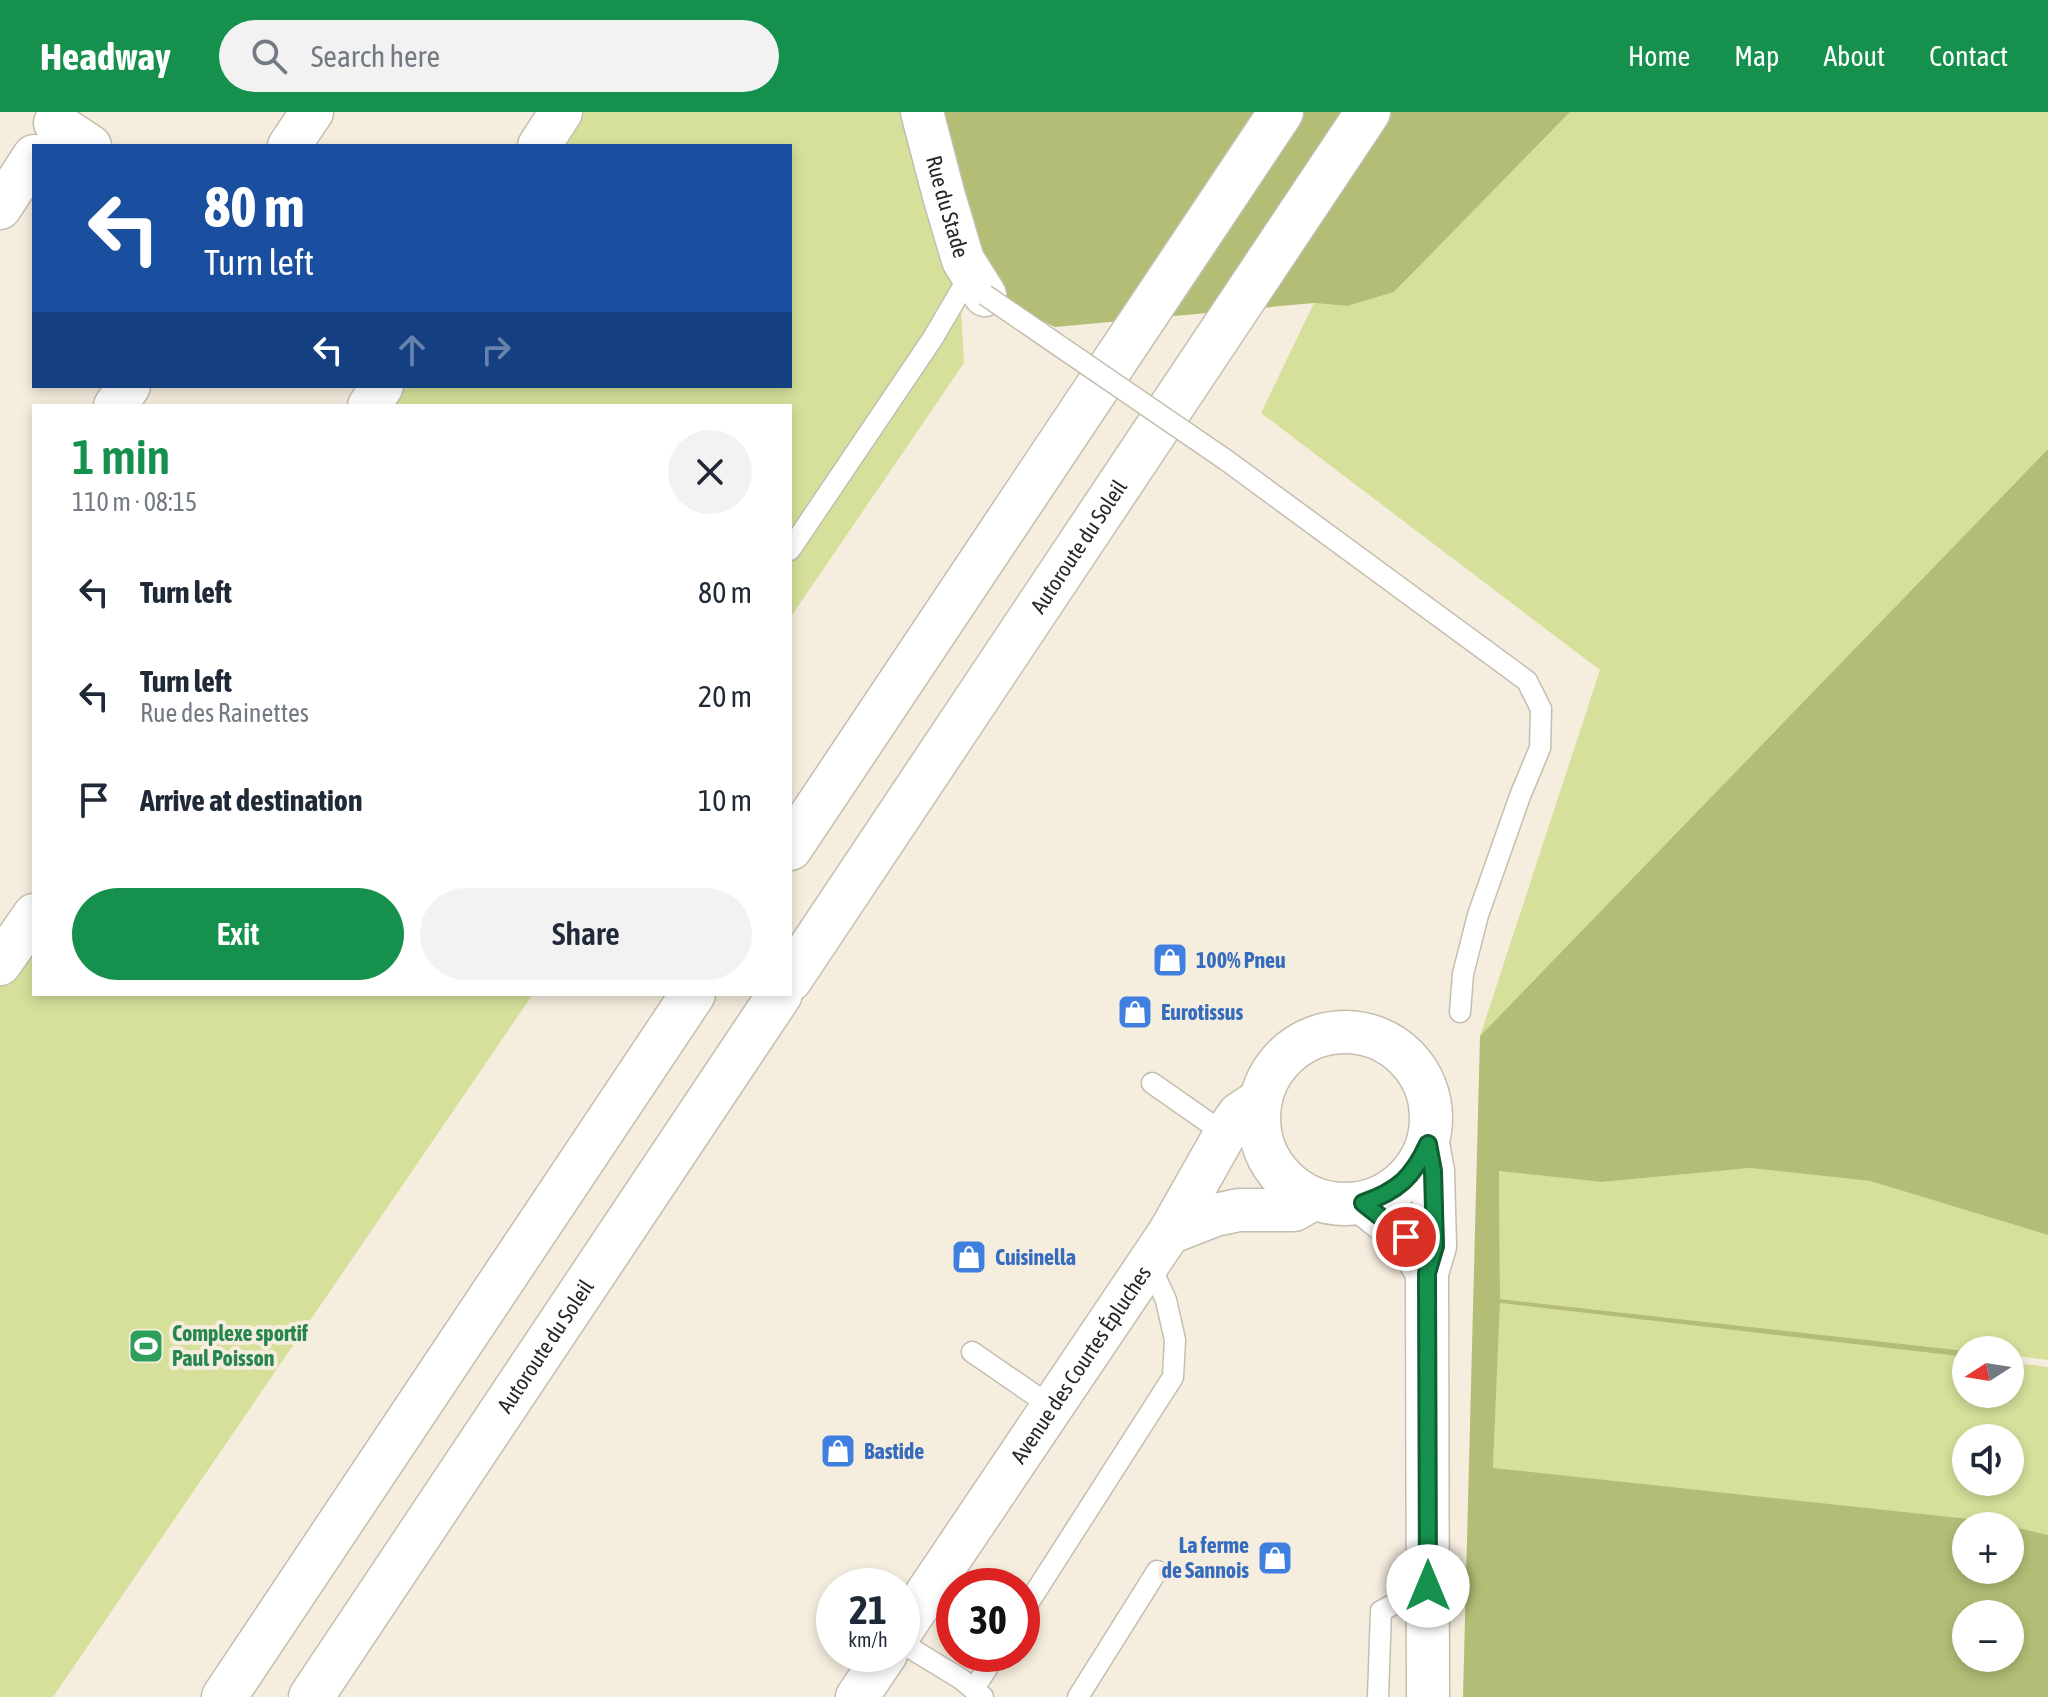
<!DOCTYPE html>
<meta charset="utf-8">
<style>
:root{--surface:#fff;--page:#f2f2f3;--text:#1f2937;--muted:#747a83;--accent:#16914d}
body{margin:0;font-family:"Asap Condensed",sans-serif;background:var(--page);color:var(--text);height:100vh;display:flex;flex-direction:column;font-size:30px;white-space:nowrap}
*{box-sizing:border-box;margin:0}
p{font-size:26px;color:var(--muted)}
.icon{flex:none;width:44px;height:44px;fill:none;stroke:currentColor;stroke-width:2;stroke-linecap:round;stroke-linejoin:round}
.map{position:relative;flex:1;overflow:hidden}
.details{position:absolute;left:32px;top:292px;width:760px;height:592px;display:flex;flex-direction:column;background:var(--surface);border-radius:0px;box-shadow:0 4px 12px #0003}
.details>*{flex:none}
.guide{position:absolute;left:32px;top:32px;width:760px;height:244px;border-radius:0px;box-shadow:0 4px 12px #0003;background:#1a4fa0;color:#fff;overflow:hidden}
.needle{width:52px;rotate:258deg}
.buttons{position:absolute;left:1952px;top:1224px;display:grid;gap:16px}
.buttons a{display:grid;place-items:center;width:72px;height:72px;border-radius:50%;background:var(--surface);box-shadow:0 4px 12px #0003;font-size:40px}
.speed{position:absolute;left:816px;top:1456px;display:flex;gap:16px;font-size:40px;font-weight:700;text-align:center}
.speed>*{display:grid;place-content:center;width:104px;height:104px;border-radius:50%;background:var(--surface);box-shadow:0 4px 12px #0003;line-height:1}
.speed small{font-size:20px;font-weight:400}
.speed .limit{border:12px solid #d22;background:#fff;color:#111}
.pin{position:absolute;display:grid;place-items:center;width:68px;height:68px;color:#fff;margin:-34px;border:4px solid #fff;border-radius:50%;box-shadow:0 2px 8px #0007}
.me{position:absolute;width:88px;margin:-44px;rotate:0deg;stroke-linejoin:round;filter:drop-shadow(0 0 6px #0008)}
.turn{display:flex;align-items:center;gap:28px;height:168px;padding:0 40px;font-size:36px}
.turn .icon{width:104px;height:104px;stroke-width:2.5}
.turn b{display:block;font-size:56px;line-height:68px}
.lanes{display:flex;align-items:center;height:76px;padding:0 40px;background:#0003;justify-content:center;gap:40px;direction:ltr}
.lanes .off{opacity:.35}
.round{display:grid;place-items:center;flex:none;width:84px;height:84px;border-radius:42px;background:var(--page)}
.summary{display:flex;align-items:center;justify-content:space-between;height:136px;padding:0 40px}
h1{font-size:48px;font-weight:600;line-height:60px;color:var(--accent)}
.cta{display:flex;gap:16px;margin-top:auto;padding:16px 40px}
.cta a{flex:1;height:92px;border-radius:48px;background:var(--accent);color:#fff;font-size:32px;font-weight:600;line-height:92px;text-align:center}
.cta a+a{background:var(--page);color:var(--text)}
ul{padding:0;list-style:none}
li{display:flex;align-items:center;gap:24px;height:104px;padding:0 40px}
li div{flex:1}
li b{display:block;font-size:30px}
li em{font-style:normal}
header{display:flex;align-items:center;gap:48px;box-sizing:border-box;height:112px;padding:0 40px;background:var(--accent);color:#fff}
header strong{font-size:38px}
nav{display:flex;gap:44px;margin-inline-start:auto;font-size:28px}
.search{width:560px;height:72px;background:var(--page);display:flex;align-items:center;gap:20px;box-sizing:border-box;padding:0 28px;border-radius:44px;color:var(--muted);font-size:30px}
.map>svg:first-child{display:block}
</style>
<header>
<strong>Headway</strong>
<div class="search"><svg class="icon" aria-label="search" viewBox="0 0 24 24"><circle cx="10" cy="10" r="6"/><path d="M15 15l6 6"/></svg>Search here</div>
<nav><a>Home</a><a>Map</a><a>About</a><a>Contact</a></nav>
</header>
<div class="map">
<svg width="2048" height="1585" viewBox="0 0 2048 1585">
<rect width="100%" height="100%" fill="#f5edde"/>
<!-- green -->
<path fill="#d6e09b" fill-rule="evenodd" d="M573 0H906L960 177 964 251 790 506V294H378L391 274H790V34H551Z
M1570 0H2048V337L1480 924 1600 558 1261 301 1314 191 1347 194 1394 180Z
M34 813V882H533L53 1585H0V864Z
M1750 1056 1870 1069 2048 1123V1248L2010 1243V1238L1966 1239 1500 1187 1499 1059 1602 1070Z
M1500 1191 1966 1245V1282H2010V1250L2048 1255V1423L1979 1408 1493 1357ZM1966 1326H2010V1370H1966Z"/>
<!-- forest -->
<path fill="#b3bd75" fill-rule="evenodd" d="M936 0H1570L1394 180 1347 194 1314 191 1055 215 991 184Z
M2048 337V1123L1870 1069 1750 1056 1602 1070 1499 1059 1500 1187 1966 1239V1245L1500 1191 1493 1356 1979 1408 2009 1414H1966V1458H2010V1414L2048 1423V1585H1463L1480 924ZM1966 1502H2010V1546H1966Z"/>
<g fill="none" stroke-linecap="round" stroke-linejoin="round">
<defs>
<path id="service" d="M1226 348 1527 569 1541 597 1540 636 1520 684 1478 803 1463 862 1460 900
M790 438 933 226 971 161
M1152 971 1225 1022
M972 1240 1052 1295
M1022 1501 1173 1265 1175 1228 1166 1188 1149 1151
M902 1531 961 1567 983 1585
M974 1577 996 1542
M1078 1585 1157 1459
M1378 1585 1381 1499 1428 1474"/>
<g id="minor">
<path id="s1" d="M922 0 944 84 963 148 985 183"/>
<path d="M55 11 90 34"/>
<path d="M289 34 312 0"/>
<path d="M539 34 561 0"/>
<path d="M0 96 34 44"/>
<path d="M115 294 129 274"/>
<path d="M369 294 382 274"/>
<path d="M0 852 34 803"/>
<circle cx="1345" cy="1006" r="86"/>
<path d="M1363 1091 1406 1125 1427 1161"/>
<path d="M1169 1121 1215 1103 1239 1098H1294L1313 1087"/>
<path id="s2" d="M902 1518 1169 1121 1225 1022 1239 1002 1260 988"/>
<path d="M857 1585 886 1542"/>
<path d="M1428 1585 1427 1161 1435 1134 1433 1059 1428 1032"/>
</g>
<g id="motorway">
<path d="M790 736 1281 0"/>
<path id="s3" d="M790 867 1368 0"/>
<path d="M224 1585 693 882"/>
<path id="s4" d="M311 1585 780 882"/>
</g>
</defs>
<!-- service casing -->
<use href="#service" stroke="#c5beaf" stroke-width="23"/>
<!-- minor casing -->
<use href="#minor" stroke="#c5beaf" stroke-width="45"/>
<!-- motorway casing -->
<use href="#motorway" stroke="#c5beaf" stroke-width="47"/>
<!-- service -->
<use href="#service" stroke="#fff" stroke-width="20"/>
<!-- minor -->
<use href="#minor" stroke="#fff" stroke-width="42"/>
<!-- motorway -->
<use href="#motorway" stroke="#fff" stroke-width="44"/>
<defs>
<path id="service-bridge" d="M985 183 1226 348"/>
</defs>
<!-- service-bridge casing -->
<use href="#service-bridge" stroke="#c5beaf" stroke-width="23" stroke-linecap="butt"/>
<!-- service-bridge -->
<use href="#service-bridge" stroke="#fff" stroke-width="20"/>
</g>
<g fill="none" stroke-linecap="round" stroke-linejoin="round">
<defs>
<path id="route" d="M1406 1125 1363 1091C1398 1079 1413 1065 1428 1032L1433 1059 1435 1134 1427 1161 1428 1474"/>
</defs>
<!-- route casing -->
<use href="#route" stroke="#0e5e32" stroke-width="20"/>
<!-- route -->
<use href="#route" stroke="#16914d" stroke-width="14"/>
</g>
<!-- icons -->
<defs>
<symbol id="shop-square" viewBox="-11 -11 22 22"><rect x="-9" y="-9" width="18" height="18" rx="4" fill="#3f7fe0" stroke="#f5edde"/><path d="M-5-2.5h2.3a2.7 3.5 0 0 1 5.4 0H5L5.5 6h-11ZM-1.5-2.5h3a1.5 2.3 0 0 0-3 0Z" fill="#fff"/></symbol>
<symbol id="stadium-square" viewBox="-11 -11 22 22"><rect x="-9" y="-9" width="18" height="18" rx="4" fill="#2e9e5b" stroke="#f5edde"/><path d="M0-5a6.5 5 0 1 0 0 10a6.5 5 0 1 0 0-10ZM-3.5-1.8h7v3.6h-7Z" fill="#fff"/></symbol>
</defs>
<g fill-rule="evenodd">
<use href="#shop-square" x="1150" y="828" width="40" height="40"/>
<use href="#shop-square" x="1115" y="880" width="40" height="40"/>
<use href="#shop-square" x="949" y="1125" width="40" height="40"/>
<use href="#stadium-square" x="126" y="1214" width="40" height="40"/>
<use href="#shop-square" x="818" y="1319" width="40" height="40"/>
<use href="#shop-square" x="1255" y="1426" width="40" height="40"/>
</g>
<g text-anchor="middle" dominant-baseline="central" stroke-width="8" stroke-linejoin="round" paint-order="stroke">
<!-- street labels -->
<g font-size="22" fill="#2b2823" stroke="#f5edde">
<text stroke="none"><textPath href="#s1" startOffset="98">Rue du Stade</textPath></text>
<text stroke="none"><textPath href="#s3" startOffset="520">Autoroute du Soleil</textPath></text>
<text stroke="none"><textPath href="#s4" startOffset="422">Autoroute du Soleil</textPath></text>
<text stroke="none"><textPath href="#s2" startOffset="320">Avenue des Courtes Épluches</textPath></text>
</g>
<!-- shop labels -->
<g font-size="22" font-weight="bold" fill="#366cbe" stroke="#f5edde" text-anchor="start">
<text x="1196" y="848">100% Pneu</text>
<text x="1161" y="900">Eurotissus</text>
<text x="995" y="1145">Cuisinella</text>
<text x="864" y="1339">Bastide</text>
<text x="1249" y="1433" text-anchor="end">La ferme<tspan x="1249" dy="25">de Sannois</tspan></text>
</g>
<!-- leisure labels -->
<g font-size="22" font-weight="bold" fill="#27864d" stroke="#f5edde" text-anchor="start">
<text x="172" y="1221">Complexe sportif<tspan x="172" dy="25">Paul Poisson</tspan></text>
</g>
</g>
</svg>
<div class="buttons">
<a><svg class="needle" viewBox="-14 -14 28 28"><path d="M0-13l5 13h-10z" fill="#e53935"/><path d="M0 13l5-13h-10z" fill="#747a83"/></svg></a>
<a><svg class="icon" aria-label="sound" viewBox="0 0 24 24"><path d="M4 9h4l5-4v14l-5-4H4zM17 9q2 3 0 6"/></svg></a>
<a>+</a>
<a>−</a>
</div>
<div class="speed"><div>21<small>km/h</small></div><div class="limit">30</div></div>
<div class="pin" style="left:1406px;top:1125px;background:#d93025"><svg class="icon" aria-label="arrive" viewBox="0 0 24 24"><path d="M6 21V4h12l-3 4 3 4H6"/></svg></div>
<svg class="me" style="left:1428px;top:1474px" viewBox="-20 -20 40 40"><circle r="19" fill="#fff"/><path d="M0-13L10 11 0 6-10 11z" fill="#16914d"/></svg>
<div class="guide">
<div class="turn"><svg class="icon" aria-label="left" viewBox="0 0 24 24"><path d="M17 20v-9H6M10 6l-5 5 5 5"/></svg><div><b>80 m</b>Turn left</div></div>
<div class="lanes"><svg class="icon" aria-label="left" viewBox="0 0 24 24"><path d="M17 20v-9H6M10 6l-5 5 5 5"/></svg><svg class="icon off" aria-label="ahead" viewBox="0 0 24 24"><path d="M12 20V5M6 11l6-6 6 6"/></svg><svg class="icon off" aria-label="right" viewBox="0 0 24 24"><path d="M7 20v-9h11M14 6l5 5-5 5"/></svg></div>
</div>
<section class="details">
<div class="summary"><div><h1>1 min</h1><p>110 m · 08:15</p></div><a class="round"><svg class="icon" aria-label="close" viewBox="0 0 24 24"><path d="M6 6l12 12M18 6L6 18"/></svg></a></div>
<ul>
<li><svg class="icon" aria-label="left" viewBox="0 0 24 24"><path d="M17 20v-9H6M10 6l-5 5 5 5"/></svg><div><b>Turn left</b></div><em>80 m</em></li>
<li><svg class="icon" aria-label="left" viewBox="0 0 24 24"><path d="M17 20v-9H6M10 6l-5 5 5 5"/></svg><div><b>Turn left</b><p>Rue des Rainettes</p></div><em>20 m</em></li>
<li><svg class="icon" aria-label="arrive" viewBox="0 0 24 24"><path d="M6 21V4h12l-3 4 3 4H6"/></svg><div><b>Arrive at destination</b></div><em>10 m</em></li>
</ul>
<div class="cta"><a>Exit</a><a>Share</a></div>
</section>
</div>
